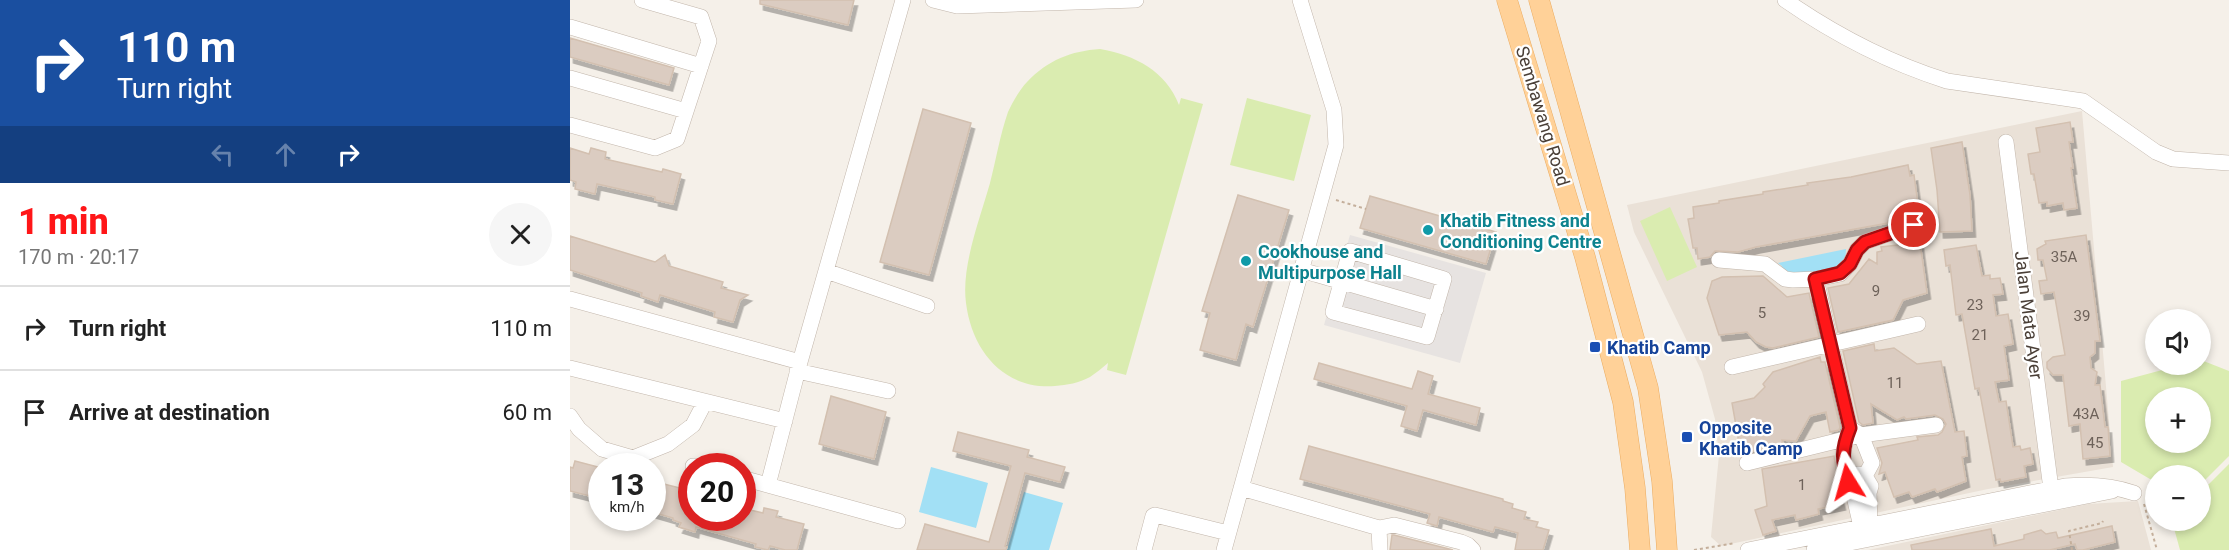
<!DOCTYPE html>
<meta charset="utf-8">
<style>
:root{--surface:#fff;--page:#f6f6f6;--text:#222;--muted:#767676;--line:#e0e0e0;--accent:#ff1618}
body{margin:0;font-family:Roboto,sans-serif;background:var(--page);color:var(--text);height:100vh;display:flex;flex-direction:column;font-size:22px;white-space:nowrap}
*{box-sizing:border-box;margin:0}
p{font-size:20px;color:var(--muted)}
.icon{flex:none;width:33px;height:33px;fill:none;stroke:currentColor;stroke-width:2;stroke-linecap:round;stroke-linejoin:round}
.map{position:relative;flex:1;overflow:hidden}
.drawer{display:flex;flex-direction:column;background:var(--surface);width:570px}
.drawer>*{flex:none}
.banner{background:#1a4fa0;color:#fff;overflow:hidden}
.tools{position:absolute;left:1575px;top:309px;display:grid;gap:12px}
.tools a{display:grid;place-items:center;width:66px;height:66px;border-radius:50%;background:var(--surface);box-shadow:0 3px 9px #0003;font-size:30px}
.speed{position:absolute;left:18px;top:453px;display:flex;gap:12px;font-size:30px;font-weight:700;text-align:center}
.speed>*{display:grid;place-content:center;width:78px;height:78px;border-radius:50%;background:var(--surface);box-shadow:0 3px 9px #0003;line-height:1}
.speed small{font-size:15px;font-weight:400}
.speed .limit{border:9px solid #d22;background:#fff;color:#111}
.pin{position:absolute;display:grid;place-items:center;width:51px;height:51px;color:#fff;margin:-26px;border:3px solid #fff;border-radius:50%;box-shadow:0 2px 6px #0007}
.me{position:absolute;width:66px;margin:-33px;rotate:352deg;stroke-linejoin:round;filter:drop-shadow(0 0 4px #0008)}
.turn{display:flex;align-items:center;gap:21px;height:126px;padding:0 18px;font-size:27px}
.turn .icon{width:78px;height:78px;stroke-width:2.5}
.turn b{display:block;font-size:42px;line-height:51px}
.lanes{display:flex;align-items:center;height:57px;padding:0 18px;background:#0003;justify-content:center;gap:30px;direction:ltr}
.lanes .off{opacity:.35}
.round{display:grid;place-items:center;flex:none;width:63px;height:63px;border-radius:32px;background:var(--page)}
.summary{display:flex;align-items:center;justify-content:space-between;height:102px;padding:0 18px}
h1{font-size:36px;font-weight:800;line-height:45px;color:var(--accent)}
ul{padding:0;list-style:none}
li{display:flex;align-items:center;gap:18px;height:84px;padding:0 18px;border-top:2px solid var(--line)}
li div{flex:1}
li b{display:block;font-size:22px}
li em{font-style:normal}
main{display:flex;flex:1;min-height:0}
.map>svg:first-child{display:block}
</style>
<main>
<section class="drawer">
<div class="banner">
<div class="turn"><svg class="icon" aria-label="right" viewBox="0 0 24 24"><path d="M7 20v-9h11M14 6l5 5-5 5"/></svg><div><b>110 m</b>Turn right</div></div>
<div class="lanes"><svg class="icon off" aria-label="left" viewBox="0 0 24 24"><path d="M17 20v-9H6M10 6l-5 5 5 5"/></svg><svg class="icon off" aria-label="ahead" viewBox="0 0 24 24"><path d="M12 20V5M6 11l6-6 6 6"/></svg><svg class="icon" aria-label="right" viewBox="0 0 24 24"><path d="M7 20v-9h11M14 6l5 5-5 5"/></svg></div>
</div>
<div class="summary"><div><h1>1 min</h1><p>170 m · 20:17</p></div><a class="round"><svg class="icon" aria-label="close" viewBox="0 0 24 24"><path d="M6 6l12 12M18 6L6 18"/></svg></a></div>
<ul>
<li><svg class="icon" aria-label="right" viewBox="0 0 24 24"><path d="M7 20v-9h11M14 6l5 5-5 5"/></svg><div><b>Turn right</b></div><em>110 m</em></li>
<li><svg class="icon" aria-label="arrive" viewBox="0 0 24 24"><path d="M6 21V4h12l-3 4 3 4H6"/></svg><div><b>Arrive at destination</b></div><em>60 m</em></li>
</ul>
</section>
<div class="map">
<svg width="1659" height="550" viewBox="0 0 1659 550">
<defs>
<filter id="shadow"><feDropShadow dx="3.5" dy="6" stdDeviation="0" flood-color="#0004"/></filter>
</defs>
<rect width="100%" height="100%" fill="#f5f0e9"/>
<!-- residential -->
<path fill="#eae1d7" d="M1512 111 1543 467 1418 489 1151 546 1141 537 1149 455 1145 419 1132 372 1064 232 1057 205Z
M1568 501 1581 550H1298L1518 504Z"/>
<!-- green -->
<path fill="#daecb0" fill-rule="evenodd" d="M530 49C565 55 596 71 609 105L611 98 633 104 556 375 537 370 538 363C532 368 526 373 520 377 509 383 497 385 485 386 434 390 402 351 396 303 391 266 410 219 420 183 426 160 430 135 438 112 442 103 450 89 457 82 478 60 501 51 530 49Z
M677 98 741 115 724 181 660 165Z
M1100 207 1127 267 1097 281 1070 221Z
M1631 360 1659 371V456L1631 484 1630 476H1586L1585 482 1551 462V381L1611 365 1630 364ZM1586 398H1630V442H1586Z
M1659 464V550H1610L1602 521 1630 520 1631 492Z"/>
<!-- parking -->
<path fill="#e7e3e1" d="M780 235 916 273 890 363 754 325Z"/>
<!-- water -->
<path fill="#a2e0f5" d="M1276 249 1275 267 1228 282 1213 270 1212 266 1208 263Z
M361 467 418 483 406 528 349 512Z
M454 492 493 503 479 550H437Z"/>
<!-- building -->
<path fill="#dbccc1" stroke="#d3c0b0" stroke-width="1.5" filter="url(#shadow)" d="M190 0H284L278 25 190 4Z
M0 38 104 68 99 85 0 57Z
M353 109 401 123 359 275 310 262Z
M1500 122 1503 142H1499L1503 168H1501L1507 208 1494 210 1493 203 1477 206V202L1469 203 1464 174H1461L1458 154 1470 152 1466 128Z
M1392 142 1400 195 1402 231 1370 232 1367 190 1361 148Z
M0 148 19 154 21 148 36 152 35 159 92 172 93 169 111 174 103 204 85 200V197L27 184 25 194 5 189 6 182 0 180Z
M1338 165 1340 176 1344 175 1348 205 1343 206 1344 215 1318 221V223L1186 247 1168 252 1145 251 1140 257 1128 259 1127 248H1123L1118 219 1124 218 1123 207 1149 203V201L1193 194V192L1238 185 1237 183 1281 177Z
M668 195 719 210 683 327 676 324 666 360 630 350 640 313 632 311Z
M800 196 926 232 916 264 790 228Z
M1516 235 1530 341H1525V353L1520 357 1521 368 1527 372 1525 385H1530L1535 427H1538L1540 456 1513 459 1510 424 1499 426 1493 375H1483L1477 368V362L1483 357 1495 355 1484 292 1471 294 1469 281 1477 280 1473 260H1468L1467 249 1476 244 1475 241Z
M0 236 85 262 95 255 99 266 153 282 151 288 178 295 170 300 163 322 144 317 145 312 90 295 88 302 71 296 72 293 0 270Z
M1346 243H1350L1357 293 1333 300 1323 320 1268 332 1258 288 1279 284 1299 259 1307 264V252L1312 251 1311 247Z
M1406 245 1412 276 1420 275V279L1430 278 1433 294 1423 295 1426 316 1438 314 1443 344 1434 346 1439 380 1425 382 1429 402 1436 401 1443 447 1450 446 1451 450 1460 448 1463 464 1454 466 1456 477 1431 482 1430 479 1426 480 1409 388 1405 389 1392 314 1386 315 1380 265 1376 266 1374 250Z
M1193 276 1217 297 1239 293 1249 337 1203 348 1196 347 1186 342 1177 332 1149 335 1137 298 1142 281 1152 277Z
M1304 344 1305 351 1324 348 1347 364 1371 361 1385 432 1394 431 1397 456 1392 457 1396 481 1367 492 1365 489 1342 497 1339 492 1324 497 1315 472 1309 474 1312 463 1307 448 1348 440 1347 437 1368 435 1372 432 1376 424 1373 419 1365 415 1336 419 1334 417 1327 420 1301 404 1303 423 1293 425 1289 422 1273 351Z
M1250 357 1251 362H1255L1270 427 1269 430 1260 432 1256 412 1240 416 1226 441 1212 440 1213 444 1171 454 1162 403 1184 398 1195 387 1193 384 1203 372Z
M749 363 842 389 848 371 863 376 858 394 910 408 906 425 853 410 847 431 831 426 837 406 744 379Z
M261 396 316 412 304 459 249 444Z
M388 432 459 450 457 457 495 467 490 482 455 473 435 546 437 547 436 550H347L355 524 419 542 441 466 383 451Z
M739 446 933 499V501L943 504 942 508 956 512 954 519 968 522 966 527 979 530 973 550H945L948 533 925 527 923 532 869 517 867 526 857 523 860 514 730 479Z
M1264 456 1268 481V489L1272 504 1248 509 1249 514 1226 520 1225 515 1202 520 1206 531 1193 535 1185 510 1197 506 1192 469Z
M5 461 32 468V499L0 491V467L3 468Z
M82 481 122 491V518H172V508L193 513 194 508 208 511 206 517 234 524 227 550H215L200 546 198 550 185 547 186 544 126 527 125 532 109 527 111 523 103 520V518L82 512Z
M1542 526 1545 542 1513 550H1507L1505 544 1480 550H1342L1341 545 1421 529 1424 546 1454 539V535L1471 530 1476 534 1486 532 1488 538Z
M822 535H824L883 550H820Z"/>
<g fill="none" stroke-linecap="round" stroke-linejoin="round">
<defs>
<path id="minor" d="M363 0 387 6 566 0
M1215 0C1264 34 1320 63 1377 81L1513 101 1586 152 1603 159 1659 163
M0 27 131 66
M0 78 116 111
M0 125 85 148 107 139 139 41 131 17 72 0
M1436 142 1481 489
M780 251 874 279 857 337 763 312Z
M1149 260 1195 264 1215 279 1223 280 1246 279 1270 274 1280 264 1287 250 1295 242 1344 225
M731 270 866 309
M256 271 357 306
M1246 279 1280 428C1272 448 1271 461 1279 480
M0 299 230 362
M1162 367 1348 324
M0 368 215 421
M227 371 318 391
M0 416 9 429 32 449 63 458 98 444 123 425 135 402
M1283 430 1291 435 1302 463 1295 476
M1177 463 1291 435 1366 425
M123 466H126
M172 478 328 521
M198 485 230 362 333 0
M671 488 809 528 824 525 891 542 898 545 903 550
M1291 527 1284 496 1279 492 1277 486 1279 480 1288 474 1295 476 1301 486 1299 493 1300 525
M809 528 810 550
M574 550 583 516 585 515 658 533
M654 550 766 145 764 110 730 0
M1178 550 1495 486C1519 484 1541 485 1564 493
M1244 550 1542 491"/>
<path id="major" d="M937 0 1015 257 1053 402 1065 488 1070 550
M969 0 1078 388 1092 481 1097 550"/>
</defs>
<!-- minor casing -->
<use href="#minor" stroke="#c2b6ab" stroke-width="16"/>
<!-- major casing -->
<use href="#major" stroke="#ebac61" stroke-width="21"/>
<!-- path -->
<path stroke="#c4af9b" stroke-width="2" stroke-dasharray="3 3" stroke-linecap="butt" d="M766 200 796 209
M1574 504 1587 550
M1124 550 1165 543
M1502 550 1499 531 1532 523 1533 521"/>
<!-- minor -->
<use href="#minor" stroke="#fff" stroke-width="15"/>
<!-- major -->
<use href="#major" stroke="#ffd198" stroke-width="20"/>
</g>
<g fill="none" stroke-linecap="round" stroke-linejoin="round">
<defs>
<path id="route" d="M1278 482 1279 480C1271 461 1272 448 1280 428L1245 279 1270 273 1280 264 1287 250 1295 242 1344 225"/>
</defs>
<!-- route casing -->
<use href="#route" stroke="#a60e10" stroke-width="15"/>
<!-- route -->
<use href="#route" stroke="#ff1618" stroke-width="10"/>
</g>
<!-- markers -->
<g fill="#0f9aa8" stroke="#fff" stroke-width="2">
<circle cx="858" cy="230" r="6"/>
<circle cx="676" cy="261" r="6"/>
</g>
<g fill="#1a4fb4" stroke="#fff" stroke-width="2">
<rect x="1019" y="341" width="12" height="12" rx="3"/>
<rect x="1111" y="431" width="12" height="12" rx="3"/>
</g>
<g text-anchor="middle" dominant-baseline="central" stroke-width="4.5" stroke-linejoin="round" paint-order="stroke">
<!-- number labels -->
<g font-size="15" fill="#6e625a">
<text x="1494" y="257">35A</text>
<text x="1306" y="291">9</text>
<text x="1405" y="305">23</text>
<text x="1192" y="313">5</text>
<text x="1512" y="316">39</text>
<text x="1410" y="335">21</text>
<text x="1325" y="383">11</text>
<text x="1516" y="414">43A</text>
<text x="1525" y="443">45</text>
<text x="1232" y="485">1</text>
</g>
<!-- street labels -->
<g font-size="18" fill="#4a3f37" stroke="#fff">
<text transform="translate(973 116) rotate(73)">Sembawang Road</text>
<text transform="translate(1459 315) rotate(83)">Jalan Mata Ayer</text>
</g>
<!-- culture labels -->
<g font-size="18" font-weight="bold" fill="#0d838f" stroke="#fff" text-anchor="start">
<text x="870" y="220">Khatib Fitness and<tspan x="870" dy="21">Conditioning Centre</tspan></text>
<text x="688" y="251">Cookhouse and<tspan x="688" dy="21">Multipurpose Hall</tspan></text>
</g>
<!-- transit labels -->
<g font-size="18" font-weight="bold" fill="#164399" stroke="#fff" text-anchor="start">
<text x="1037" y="347">Khatib Camp</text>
<text x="1129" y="427">Opposite<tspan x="1129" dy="21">Khatib Camp</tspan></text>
</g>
</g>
</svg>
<div class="tools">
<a><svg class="icon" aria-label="sound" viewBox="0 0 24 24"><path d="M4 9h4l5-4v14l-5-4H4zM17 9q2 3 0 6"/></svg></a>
<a>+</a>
<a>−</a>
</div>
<div class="speed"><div>13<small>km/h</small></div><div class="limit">20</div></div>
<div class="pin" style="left:1344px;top:225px;background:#d93025"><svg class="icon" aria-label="arrive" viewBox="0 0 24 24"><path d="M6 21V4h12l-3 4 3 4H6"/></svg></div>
<svg class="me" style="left:1278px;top:482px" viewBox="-20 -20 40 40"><path d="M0-17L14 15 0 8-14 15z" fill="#ff1618" stroke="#fff" stroke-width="4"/></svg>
</div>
</main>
